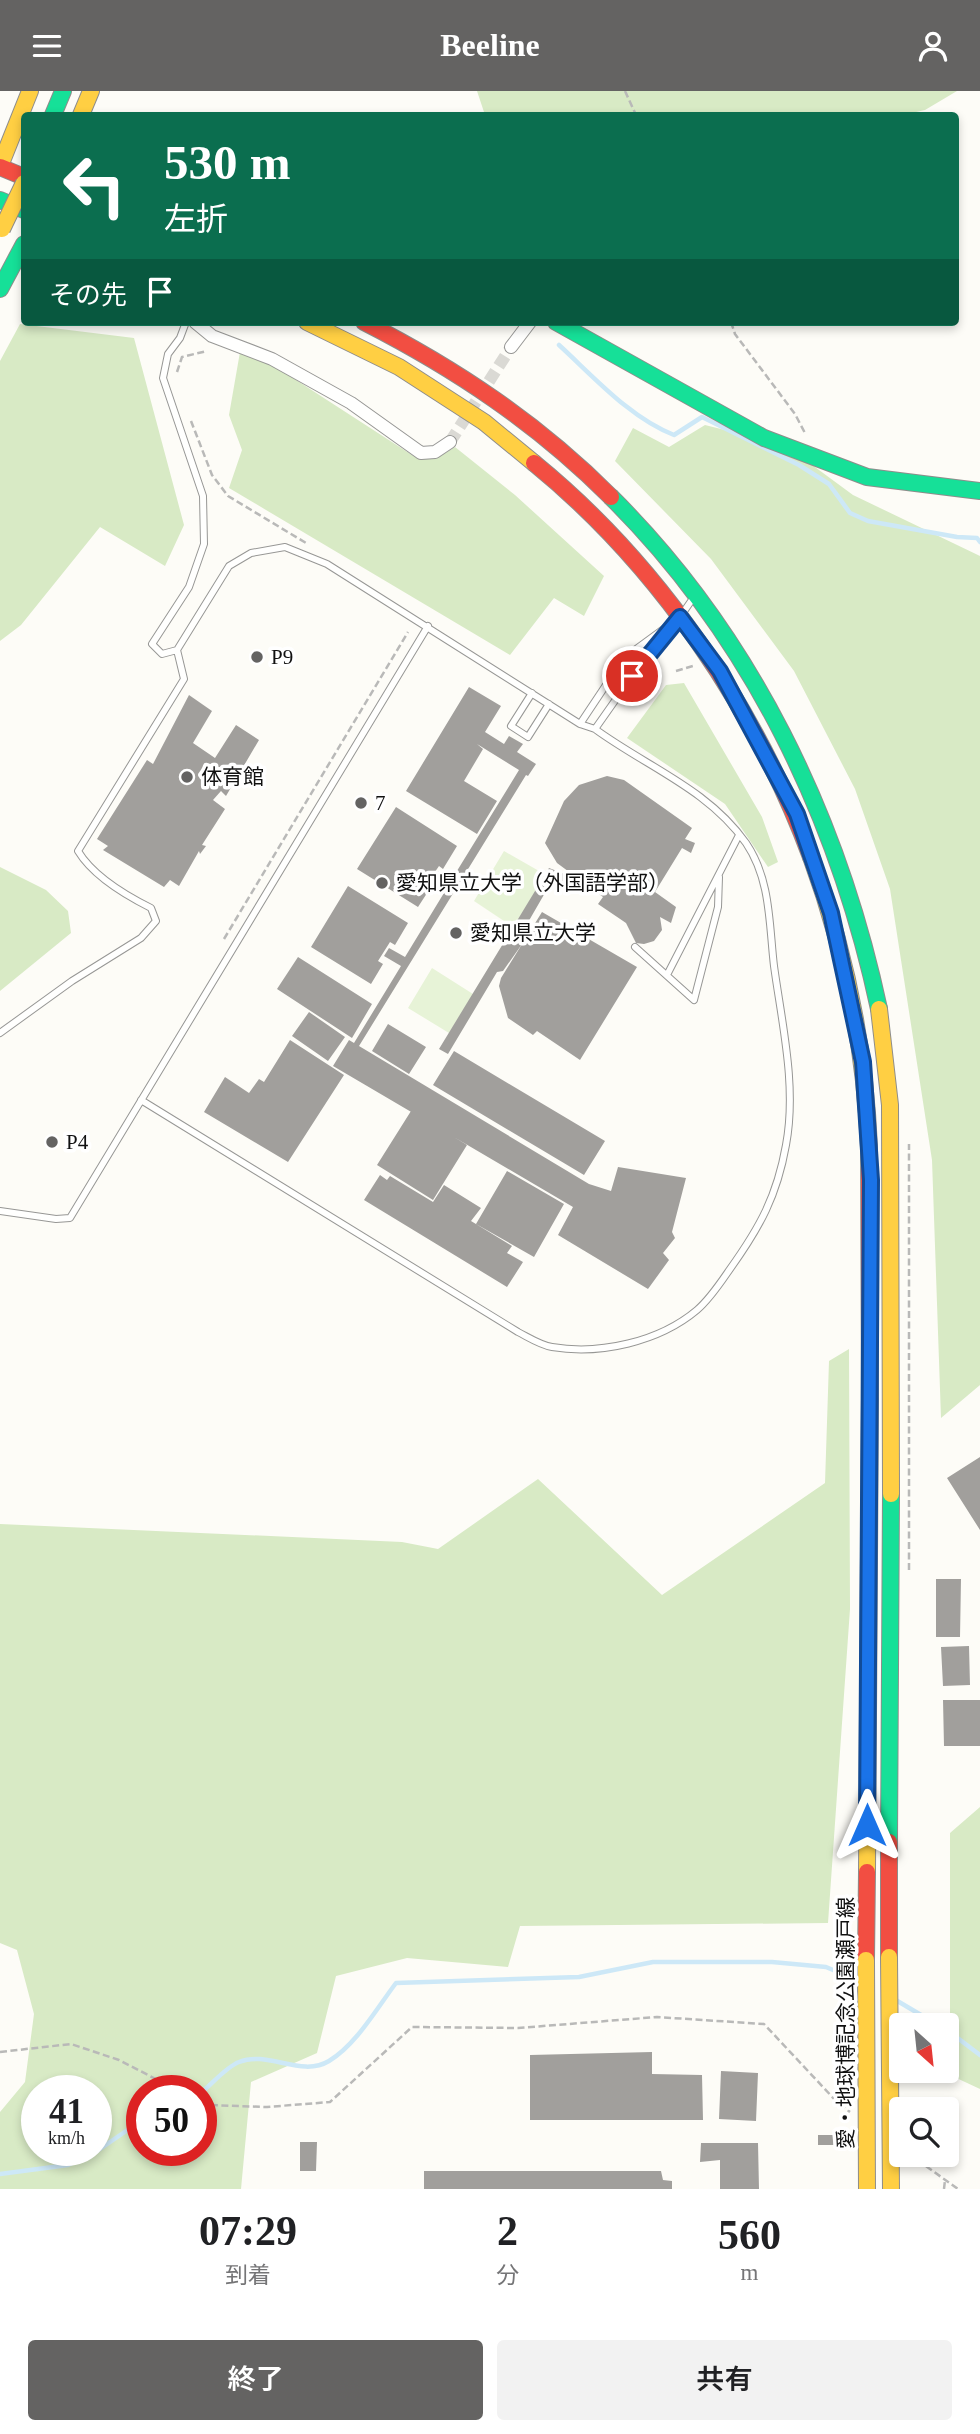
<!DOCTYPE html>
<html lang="ja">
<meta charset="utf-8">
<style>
:root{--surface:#fff;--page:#f2f2f2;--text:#202124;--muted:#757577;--accent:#646362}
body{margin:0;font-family:"Times New Roman","Noto Sans JP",serif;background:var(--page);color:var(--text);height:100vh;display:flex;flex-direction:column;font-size:26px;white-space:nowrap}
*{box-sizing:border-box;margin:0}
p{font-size:23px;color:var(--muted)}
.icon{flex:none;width:38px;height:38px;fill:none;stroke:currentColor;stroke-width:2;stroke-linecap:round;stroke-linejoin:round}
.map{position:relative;height:2098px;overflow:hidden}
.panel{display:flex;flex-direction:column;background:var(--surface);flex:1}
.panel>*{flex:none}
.banner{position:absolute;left:21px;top:21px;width:938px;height:214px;border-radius:7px;box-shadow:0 4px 10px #0003;background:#0b6e4f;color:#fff;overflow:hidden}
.needle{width:46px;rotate:153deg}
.controls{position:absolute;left:889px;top:1922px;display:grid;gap:14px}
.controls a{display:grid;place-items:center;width:70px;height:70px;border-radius:7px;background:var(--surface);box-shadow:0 4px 10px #0003;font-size:35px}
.speed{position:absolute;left:21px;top:1984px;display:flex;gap:14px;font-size:35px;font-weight:700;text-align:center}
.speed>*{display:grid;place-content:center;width:91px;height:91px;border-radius:50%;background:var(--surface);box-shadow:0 4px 10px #0003;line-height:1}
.speed small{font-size:18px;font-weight:400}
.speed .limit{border:10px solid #d22;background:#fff;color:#111}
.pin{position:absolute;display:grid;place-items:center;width:60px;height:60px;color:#fff;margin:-30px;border:4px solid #fff;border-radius:50%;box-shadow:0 2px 7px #0007}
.me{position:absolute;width:77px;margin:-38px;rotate:0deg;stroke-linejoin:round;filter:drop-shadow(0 0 5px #0008)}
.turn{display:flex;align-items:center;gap:24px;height:147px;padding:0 28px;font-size:32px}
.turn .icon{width:91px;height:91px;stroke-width:2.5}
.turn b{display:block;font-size:49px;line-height:60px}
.then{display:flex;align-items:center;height:66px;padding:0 28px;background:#0003;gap:14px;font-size:26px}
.eta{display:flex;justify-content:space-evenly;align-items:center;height:119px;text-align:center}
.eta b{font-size:42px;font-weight:600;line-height:49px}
.cta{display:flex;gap:14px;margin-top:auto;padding:14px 28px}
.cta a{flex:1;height:80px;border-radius:7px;background:var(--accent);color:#fff;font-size:28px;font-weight:600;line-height:80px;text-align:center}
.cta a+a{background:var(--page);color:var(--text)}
header{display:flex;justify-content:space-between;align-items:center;height:91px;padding:0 28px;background:var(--accent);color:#fff;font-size:32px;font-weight:600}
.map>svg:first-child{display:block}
</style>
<header><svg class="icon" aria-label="menu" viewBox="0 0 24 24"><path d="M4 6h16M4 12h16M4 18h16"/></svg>Beeline<svg class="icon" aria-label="person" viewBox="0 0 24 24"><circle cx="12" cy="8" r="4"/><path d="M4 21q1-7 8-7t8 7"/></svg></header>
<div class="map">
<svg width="980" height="2098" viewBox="0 0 980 2098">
<rect width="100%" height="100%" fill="#fdfcf7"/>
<!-- green -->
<path fill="#e7f3d7" d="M504 760 546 784 513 836 474 810Z
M432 877 473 903 449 942 408 917Z"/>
<!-- forest -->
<path fill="#d8eac5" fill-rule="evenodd" d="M477 0H957L925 19 903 24H485Z
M20 233 134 247 184 434 165 475 100 436 21 534 0 550V270Z
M240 261 276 276 412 364C430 372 439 366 455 356L515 404 604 485 584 525 554 507 510 564 229 397 242 359 229 324Z
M705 334 785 354 853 404 980 465V1294L941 1327 932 1069 890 798 855 698 794 580 711 468 615 370 633 337 669 356Z
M684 592 762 726 778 771 768 776 725 713 627 647 666 594Z
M0 776 46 799 68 820 71 842 0 900Z
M849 1258 850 1518 828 1832 520 1835 508 1876 407 1867 336 1885 317 1962 251 1991 241 2098H0V2021L25 1991 34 1923 17 1859 0 1852V1433L402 1451 438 1458 538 1388 662 1504 825 1392 829 1270ZM37 2000H96V2060H37ZM201 2000V2060H142V2000Z
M980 1716V1998L950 1984V1742Z"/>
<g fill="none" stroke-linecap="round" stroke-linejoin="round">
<!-- stream -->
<path stroke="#cde8f7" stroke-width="4.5" d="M559 254C593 285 630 327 674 344L702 326 799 374 829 393 850 422 868 430 957 446 977 447 980 451
M894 1908 938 1934
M947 1939 980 1964
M201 2002C212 1993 226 1976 239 1971 268 1959 301 1987 329 1970 356 1954 377 1917 396 1892L579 1886 653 1871H772L826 1876 861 1891
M0 2083 68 2074 97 2060 142 2029"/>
</g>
<!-- building -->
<path fill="#a19f9c" d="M469 596 501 615 485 641 504 653 509 645 523 653 517 661 536 673 528 685 526 684 359 955 589 1093 611 1100 618 1076 686 1087 672 1141 675 1147 663 1162 669 1169 648 1198 558 1144 573 1116 333 975 349 949 354 952 401 875 384 865 389 857 405 866 447 797 432 789 438 780 452 788 519 679 477 653 483 658 464 690 497 710 477 743 406 700Z
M189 604 212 620 193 652 215 667 236 634 259 649 226 705 221 700 213 709 225 718 202 754 206 755 200 763 199 760 179 795 170 789 164 796 103 759 108 755 97 748 147 669 153 673Z
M607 685 624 689 692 737 685 748 695 752 691 762 682 757 655 801 676 816 671 832 660 826 662 839 654 850 644 853 636 852 626 832 598 813 603 806 557 772 545 752 564 710 579 694Z
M396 716 457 755 443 778 439 775 426 794 431 796 418 816 357 778Z
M549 777 570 785 564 796 553 788 523 840 527 846 503 880 497 881 448 963 439 958Z
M348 795 408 832 395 854 390 851 378 870 383 873 371 893 311 856Z
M542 821 637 876 580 969 537 940 533 944 508 927 499 895 501 887Z
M298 866 372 913 352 947 277 898Z
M309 921 345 946 328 970 292 945Z
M388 933 426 956 409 983 372 960Z
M290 949 344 984 288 1071 204 1021 225 986 249 1002 259 988 264 991Z
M454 960 605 1050 584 1084 433 994Z
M411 1020 467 1054 433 1109 377 1074Z
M507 1080 564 1113 534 1166 476 1133Z
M380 1084 387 1089 390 1085 433 1111 444 1094 481 1117 471 1130 512 1155 507 1162 523 1171 507 1196 364 1109Z
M980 1366V1439L947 1387Z
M936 1488H961L960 1546H936Z
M969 1555 970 1594 943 1595 941 1556Z
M943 1609H980V1655H944Z
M652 1961V1983L702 1984 703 2029H530V1964Z
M721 1980 758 1982 756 2030 719 2028Z
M818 2044H839V2054H818Z
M300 2051H317L316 2080H300Z
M701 2052H758L759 2098H720V2069L700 2071Z
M424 2080H661L663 2089 672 2090V2098H424Z"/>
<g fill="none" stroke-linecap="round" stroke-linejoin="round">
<!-- street-tunnel -->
<path stroke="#dad9d4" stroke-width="12" stroke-dasharray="12 6" stroke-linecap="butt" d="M450 351 511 256"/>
<defs>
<path id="lane" d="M532 602 511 635 528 646 549 613
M580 633 624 567 680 526 696 503
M595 638 645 567 672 535
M635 856 694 909 718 816 719 786
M667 884 739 744
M0 942 72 890 141 847 156 830 151 817C125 804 93 785 78 760L184 588 177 559
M141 1009 518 1241C528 1246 540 1254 552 1256 600 1264 659 1251 697 1219 710 1208 721 1191 730 1178 760 1136 777 1105 786 1054 797 996 782 933 774 875 769 833 771 789 746 752 708 698 647 676 595 638L580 633 327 473 285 456 251 462 229 475 177 559 162 563 152 553 189 496 204 453 203 405 163 287 168 263 180 247 186 231
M0 1120 56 1128 70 1127 428 535"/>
<path id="street" d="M195 231 212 245 272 268 351 312 421 362 435 361 450 351
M511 256 530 231"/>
<path id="fast" d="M53 24 63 0
M0 109 24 119
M0 198 24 153
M556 231 764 347 867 386 980 400
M611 406C751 545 838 726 879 918
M889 1751 891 1403"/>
<path id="slow" d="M81 24 91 0
M0 75 30 0
M307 231 399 276 484 331 534 372
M811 766C845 859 865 958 869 1056
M879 918 890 1014 891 1403
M867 1781 870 1309"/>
<path id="jam" d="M0 76 24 86
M364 231C456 278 537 332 611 406
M534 372C659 474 755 616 811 766
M869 1056 870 1309
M889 1866V1751
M866 1869 867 1781"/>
</defs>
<!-- lane casing -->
<use href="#lane" stroke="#979795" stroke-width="8"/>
<!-- street casing -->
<use href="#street" stroke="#979795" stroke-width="14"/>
<!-- fast casing -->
<use href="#fast" stroke="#8e8d8b" stroke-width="18"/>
<!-- slow casing -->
<use href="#slow" stroke="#8e8d8b" stroke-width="18"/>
<!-- jam casing -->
<use href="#jam" stroke="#8e8d8b" stroke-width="18"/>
<!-- path -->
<path stroke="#b9b9b8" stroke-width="2.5" stroke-dasharray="7 3.5" stroke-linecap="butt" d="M625 0 636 24
M731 231 735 243 795 323 806 344
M177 281 182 266 207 260
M191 330 212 384 228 405 306 452
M676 580 693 575
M224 848 408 541
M909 1479V1053
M0 1961 71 1953 119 1969 179 2000
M201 2011 208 2014 267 2016 330 2011 412 1936 518 1937 657 1926 764 1933 837 2011 850 2021
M909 2063 958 2098
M944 2098 945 2089"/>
<!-- lane -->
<use href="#lane" stroke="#fffffe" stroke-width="6"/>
<!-- street -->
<use href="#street" stroke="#fffffe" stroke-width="12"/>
<!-- fast -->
<use href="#fast" stroke="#16e098" stroke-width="16"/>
<!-- slow -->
<use href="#slow" stroke="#ffcf43" stroke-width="16"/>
<!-- jam -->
<use href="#jam" stroke="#f24e42" stroke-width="16"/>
<defs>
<path id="slow-bridge" d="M2 138 24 92
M889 1866 891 2098
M866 1869 867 2098"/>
</defs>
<!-- slow-bridge casing -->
<use href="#slow-bridge" stroke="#8e8d8b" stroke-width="18" stroke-linecap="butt"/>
<!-- slow-bridge -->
<use href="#slow-bridge" stroke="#ffcf43" stroke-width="16"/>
</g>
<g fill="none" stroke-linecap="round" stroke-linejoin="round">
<defs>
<path id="route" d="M632 585 680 526 720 580 797 723 831 822 863 971 871 1089 867 1734"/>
</defs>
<!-- route casing -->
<use href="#route" stroke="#114b97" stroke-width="18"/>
<!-- route -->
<use href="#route" stroke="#1a73e8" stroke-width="12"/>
</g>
<!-- markers -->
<g fill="#646362" stroke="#fff" stroke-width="2.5">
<circle cx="257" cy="566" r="7"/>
<circle cx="187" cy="686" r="7"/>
<circle cx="361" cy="712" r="7"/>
<circle cx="382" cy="792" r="7"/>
<circle cx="456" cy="842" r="7"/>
<circle cx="52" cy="1051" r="7"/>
</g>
<g text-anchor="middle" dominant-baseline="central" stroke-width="7" stroke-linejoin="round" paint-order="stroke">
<!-- poi labels -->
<g font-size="21" fill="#111" stroke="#fff" text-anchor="start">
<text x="271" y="566">P9</text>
<text x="201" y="686">体育館</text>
<text x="375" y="712">7</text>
<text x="396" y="792">愛知県立大学（外国語学部）</text>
<text x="470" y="842">愛知県立大学</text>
<text x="66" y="1051">P4</text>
</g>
<!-- street labels -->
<g font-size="21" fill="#111" stroke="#fff">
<text transform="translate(846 1932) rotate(-90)">愛・地球博記念公園瀬戸線</text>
</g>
</g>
</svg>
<div class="controls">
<a><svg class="needle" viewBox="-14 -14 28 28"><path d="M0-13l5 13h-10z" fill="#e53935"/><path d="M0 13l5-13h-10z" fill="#757577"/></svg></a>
<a><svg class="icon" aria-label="search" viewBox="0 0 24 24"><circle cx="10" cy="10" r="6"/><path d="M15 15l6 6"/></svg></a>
</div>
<div class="speed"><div>41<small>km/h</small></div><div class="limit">50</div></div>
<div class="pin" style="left:632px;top:585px;background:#d93025"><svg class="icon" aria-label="arrive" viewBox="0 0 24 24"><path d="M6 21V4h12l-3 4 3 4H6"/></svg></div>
<svg class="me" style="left:867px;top:1734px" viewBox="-20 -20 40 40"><path d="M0-17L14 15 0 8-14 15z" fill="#1a73e8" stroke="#fff" stroke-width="4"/></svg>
<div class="banner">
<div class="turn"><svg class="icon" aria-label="left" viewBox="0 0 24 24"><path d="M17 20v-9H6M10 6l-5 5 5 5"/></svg><div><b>530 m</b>左折</div></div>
<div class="then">その先<svg class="icon" aria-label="arrive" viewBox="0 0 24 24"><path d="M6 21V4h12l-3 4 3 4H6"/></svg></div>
</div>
</div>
<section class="panel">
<div class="eta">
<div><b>07:29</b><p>到着</p></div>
<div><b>2</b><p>分</p></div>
<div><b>560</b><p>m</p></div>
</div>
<div class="cta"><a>終了</a><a>共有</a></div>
</section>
